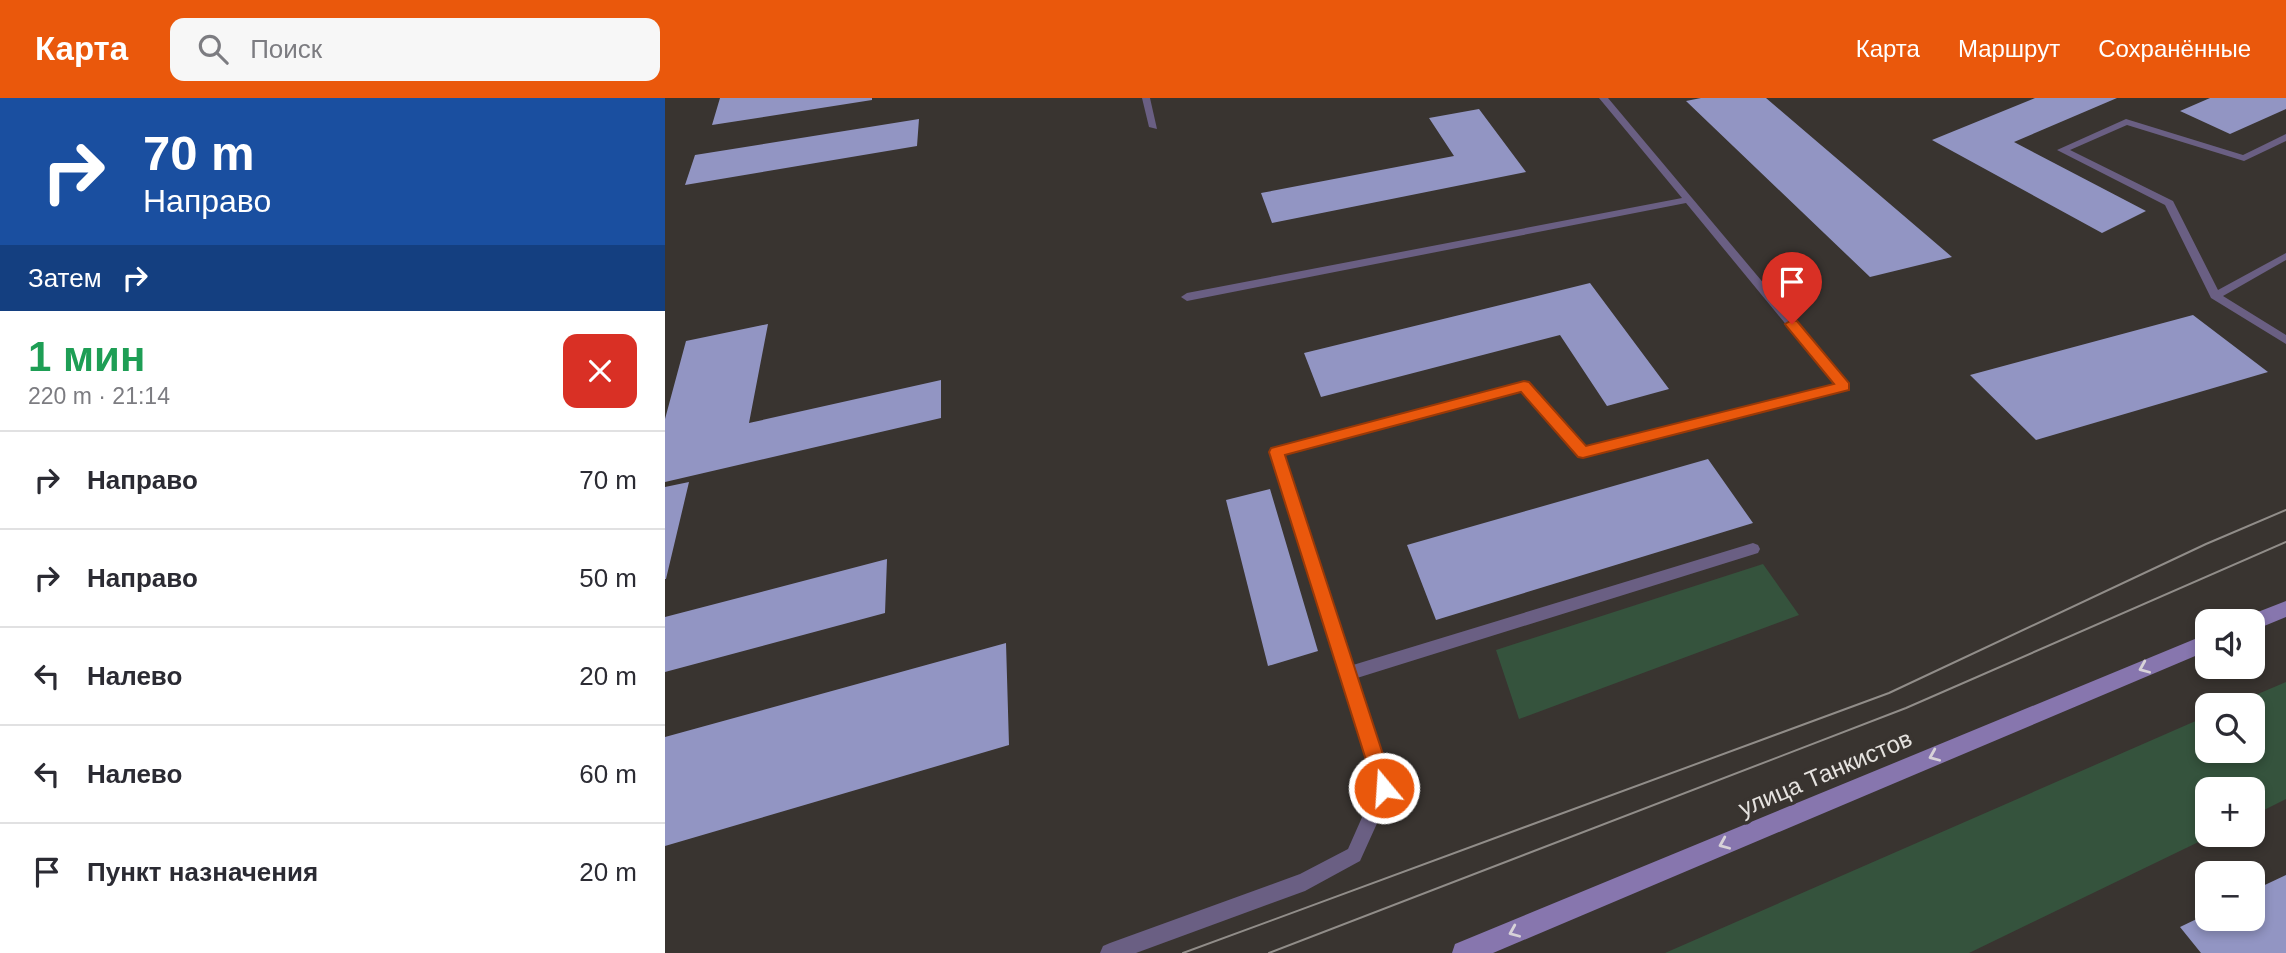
<!DOCTYPE html>
<html lang="ru">
<meta charset="utf-8">
<style>
:root{--surface:#fff;--page:#f7f7f7;--text:#2b2b33;--muted:#7c7c81;--line:#e1e1e2;--accent:#ea580c}
body{margin:0;font-family:Helvetica,sans-serif;background:var(--page);color:var(--text);height:100vh;display:flex;flex-direction:column;font-size:26px;white-space:nowrap}
*{box-sizing:border-box;margin:0}
p{font-size:23px;color:var(--muted)}
.icon{flex:none;width:38px;height:38px;fill:none;stroke:currentColor;stroke-width:2;stroke-linecap:round;stroke-linejoin:round}
.map{position:relative;flex:1;overflow:hidden}
.drawer{display:flex;flex-direction:column;background:var(--surface);width:665px}
.drawer>*{flex:none}
.banner{background:#1a4fa0;color:#fff;overflow:hidden}
.controls{position:absolute;left:1530px;top:511px;display:grid;gap:14px}
.controls a{display:grid;place-items:center;width:70px;height:70px;border-radius:14px;background:var(--surface);box-shadow:0 4px 10px #0003;font-size:35px}
.pin{position:absolute;display:grid;place-items:center;width:60px;height:60px;color:#fff;margin:-72px -30px;border-radius:50% 50% 50% 0;rotate:-45deg;box-shadow:0 0 7px #0007}
.pin .icon{rotate:45deg}
.me{position:absolute;width:77px;margin:-38px;rotate:342deg;stroke-linejoin:round;filter:drop-shadow(0 0 5px #0008)}
.turn{display:flex;align-items:center;gap:24px;height:147px;padding:0 28px;font-size:32px}
.turn .icon{width:91px;height:91px;stroke-width:2.5}
.turn b{display:block;font-size:49px;line-height:60px}
.then{display:flex;align-items:center;height:66px;padding:0 28px;background:#0003;gap:14px;font-size:26px}
.round{display:grid;place-items:center;flex:none;width:74px;height:74px;border-radius:14px;background:var(--page)}
.summary{display:flex;align-items:center;justify-content:space-between;height:119px;padding:0 28px}
h1{font-size:42px;font-weight:600;line-height:52px;color:#1e9e55}
ul{padding:0;list-style:none}
li{display:flex;align-items:center;gap:21px;height:98px;padding:0 28px;border-top:2px solid var(--line)}
li div{flex:1}
li b{display:block;font-size:26px}
li em{font-style:normal}
header{display:flex;align-items:center;gap:42px;box-sizing:border-box;height:98px;padding:0 35px;background:var(--accent);color:#fff}
header strong{font-size:33px}
nav{display:flex;gap:38px;margin-inline-start:auto;font-size:24px}
.search{width:490px;height:63px;background:var(--page);display:flex;align-items:center;gap:18px;box-sizing:border-box;padding:0 24px;border-radius:14px;color:var(--muted);font-size:26px}
main{display:flex;flex:1;min-height:0}
.map>svg:first-child{display:block}
</style>
<header>
<strong>Карта</strong>
<div class="search"><svg class="icon" aria-label="search" viewBox="0 0 24 24"><circle cx="10" cy="10" r="6"/><path d="M15 15l6 6"/></svg>Поиск</div>
<nav><a>Карта</a><a>Маршрут</a><a>Сохранённые</a></nav>
</header>
<main>
<section class="drawer">
<div class="banner">
<div class="turn"><svg class="icon" aria-label="right" viewBox="0 0 24 24"><path d="M7 20v-9h11M14 6l5 5-5 5"/></svg><div><b>70 m</b>Направо</div></div>
<div class="then">Затем<svg class="icon" aria-label="right" viewBox="0 0 24 24"><path d="M7 20v-9h11M14 6l5 5-5 5"/></svg></div>
</div>
<div class="summary"><div><h1>1 мин</h1><p>220 m · 21:14</p></div><a class="round" style="background:#d93025;color:#fff"><svg class="icon" aria-label="close" viewBox="0 0 24 24"><path d="M6 6l12 12M18 6L6 18"/></svg></a></div>
<ul>
<li><svg class="icon" aria-label="right" viewBox="0 0 24 24"><path d="M7 20v-9h11M14 6l5 5-5 5"/></svg><div><b>Направо</b></div><em>70 m</em></li>
<li><svg class="icon" aria-label="right" viewBox="0 0 24 24"><path d="M7 20v-9h11M14 6l5 5-5 5"/></svg><div><b>Направо</b></div><em>50 m</em></li>
<li><svg class="icon" aria-label="left" viewBox="0 0 24 24"><path d="M17 20v-9H6M10 6l-5 5 5 5"/></svg><div><b>Налево</b></div><em>20 m</em></li>
<li><svg class="icon" aria-label="left" viewBox="0 0 24 24"><path d="M17 20v-9H6M10 6l-5 5 5 5"/></svg><div><b>Налево</b></div><em>60 m</em></li>
<li><svg class="icon" aria-label="arrive" viewBox="0 0 24 24"><path d="M6 21V4h12l-3 4 3 4H6"/></svg><div><b>Пункт назначения</b></div><em>20 m</em></li>
</ul>
</section>
<div class="map">
<svg width="1621" height="855" viewBox="0 0 1621 855">
<rect width="100%" height="100%" fill="#393430"/>
<!-- green -->
<path fill="#35533d" d="M1098 466 1134 517 854 621 831 552Z
M1621 584V701L1587 718V691H1542V737H1548L1304 855H1000L1542 618V653H1587V607H1567Z"/>
<!-- building -->
<path fill="#9295c3" d="M55 0H207V2L47 27Z
M1036 0H1101L1287 159 1205 179 1021 3Z
M1370 0H1452L1349 44 1481 113 1437 135 1267 42Z
M1545 0H1621V11L1565 36 1515 13Z
M814 11 861 74 607 125 596 95 789 58 764 20Z
M254 21 252 48 20 87 30 57Z
M925 185 1004 291 942 308 895 237 656 299 639 255Z
M1528 217 1603 274 1371 342 1305 277Z
M103 226 84 325 276 282V320L0 384V321L21 243Z
M1043 361 1088 425 771 522 742 447Z
M24 384 1 481H0V389Z
M605 391 653 553 603 568 561 402Z
M222 461 220 515 0 574V519Z
M341 545 344 647 0 748V639Z
M1621 777V855H1536L1515 829 1542 816V821H1587V793Z"/>
<g fill="none" stroke-linecap="round" stroke-linejoin="round">
<!-- service -->
<path fill="#6a5f83" fill-rule="evenodd" d="M477 0H485L492 31 484 29Z
M934 0H943L1185 288 1179 292 918 360 913 358 856 293 619 357 688 567 1088 445 1093 447 1095 451 1093 455 692 580 728 690 695 763 640 793 471 855H435L438 848 445 845 635 776 683 751 710 690 605 354 607 351 859 284 863 285 921 349 1170 286 1021 105 522 203 516 199 522 195 1017 100Z
M1461 21 1578 57 1621 36V43L1579 63 1462 27 1405 52 1508 103 1553 192 1621 155V162L1558 198 1621 237V246L1546 200 1500 107 1392 52Z"/>
<!-- secondary -->
<path fill="#8776ae" fill-rule="evenodd" d="M1621 503V519L1587 533V523H1578L1580 519Z
M1542 536V553L828 855H787L790 846Z"/>
<!-- tram -->
<path stroke="#918d89" stroke-width="2" d="M518 855 1224 595 1541 446 1621 412
M604 855 1241 610 1621 444"/>
</g>
<!-- one-way arrows -->
<defs><path id="oneway-chevron" d="M-2-3.5L2.5 0L-2 3.5" fill="none" stroke-width="1.6" stroke-linecap="round" stroke-linejoin="round" transform="scale(1.75)"/></defs>
<g stroke="#d7d2d8">
<use href="#oneway-chevron" transform="translate(1479 570) rotate(157)"/>
<use href="#oneway-chevron" transform="translate(1269 658) rotate(157)"/>
<use href="#oneway-chevron" transform="translate(1059 746) rotate(157)"/>
<use href="#oneway-chevron" transform="translate(849 834) rotate(157)"/>
</g>
<!-- route -->
<path fill="#ea580c" stroke="#983908" stroke-width="2" d="M1127 222 1132 223 1184 285V292L918 360 913 359 856 294 620 357 729 690 726 697 719 700 712 697 604 354 606 350 859 283 864 284 921 348 1169 286 1122 229 1120 226Z"/>
<g text-anchor="middle" dominant-baseline="central" stroke-width="7" stroke-linejoin="round" paint-order="stroke">
<!-- near-street labels -->
<g font-size="24" fill="#e5e2df" stroke="#393430">
<text transform="translate(1160 675) rotate(-23)">улица Танкистов</text>
</g>
</g>
</svg>
<div class="controls">
<a><svg class="icon" aria-label="sound" viewBox="0 0 24 24"><path d="M4 9h4l5-4v14l-5-4H4zM17 9q2 3 0 6"/></svg></a>
<a><svg class="icon" aria-label="search" viewBox="0 0 24 24"><circle cx="10" cy="10" r="6"/><path d="M15 15l6 6"/></svg></a>
<a>+</a>
<a>−</a>
</div>
<div class="pin" style="left:1127px;top:226px;background:#d93025"><svg class="icon" aria-label="arrive" viewBox="0 0 24 24"><path d="M6 21V4h12l-3 4 3 4H6"/></svg></div>
<svg class="me" style="left:719px;top:690px" viewBox="-20 -20 40 40"><circle r="17" fill="#ea580c" stroke="#fff" stroke-width="3"/><path d="M0-11L8 9 0 5-8 9z" fill="#fff"/></svg>
</div>
</main>
